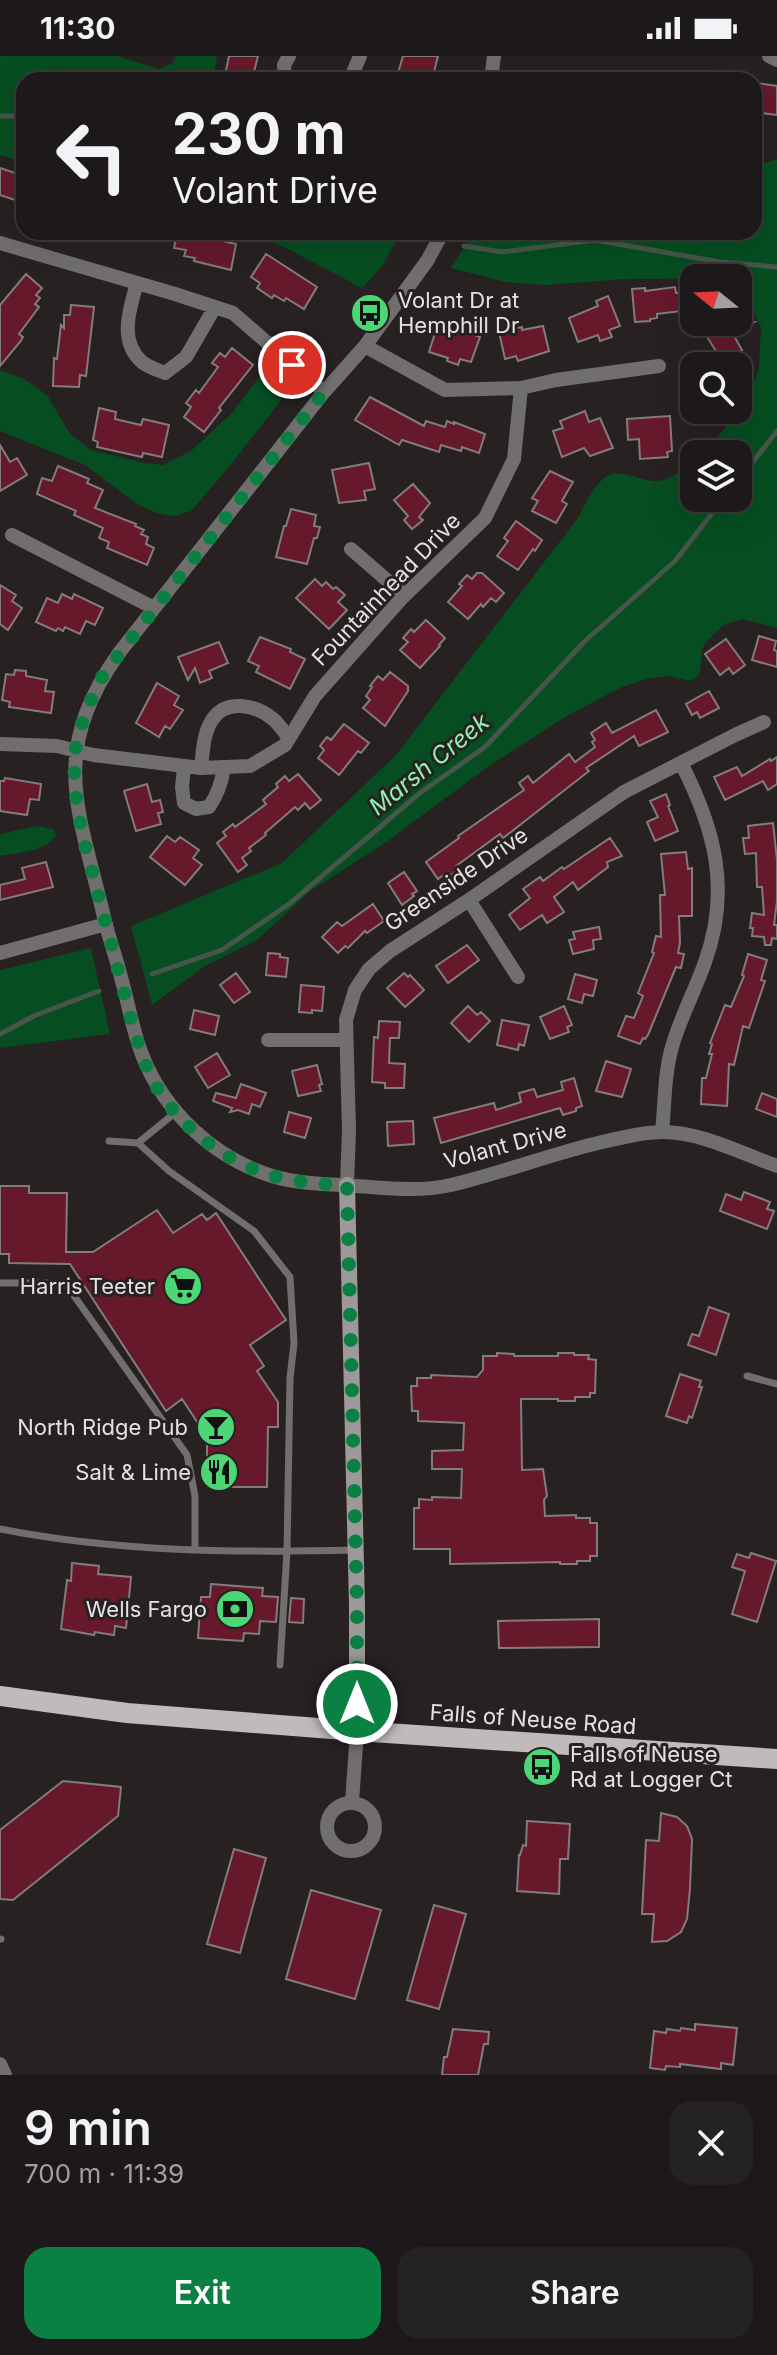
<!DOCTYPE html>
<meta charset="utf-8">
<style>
:root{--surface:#1d191a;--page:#252223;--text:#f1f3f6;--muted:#a0a0a2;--line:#3b3839;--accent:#0b8043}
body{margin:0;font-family:Inter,sans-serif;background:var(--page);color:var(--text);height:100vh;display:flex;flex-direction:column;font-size:30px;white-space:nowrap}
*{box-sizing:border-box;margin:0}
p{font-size:26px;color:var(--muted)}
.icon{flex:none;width:44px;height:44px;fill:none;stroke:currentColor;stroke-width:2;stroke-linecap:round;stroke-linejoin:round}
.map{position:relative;height:2019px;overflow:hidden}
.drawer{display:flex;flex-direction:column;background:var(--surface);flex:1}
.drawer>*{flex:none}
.hud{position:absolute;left:16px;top:16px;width:746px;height:168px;border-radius:24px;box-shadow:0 8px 32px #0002,0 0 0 2px var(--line);background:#1d191a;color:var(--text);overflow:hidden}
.needle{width:52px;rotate:288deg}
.tools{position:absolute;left:680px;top:208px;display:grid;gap:16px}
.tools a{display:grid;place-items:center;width:72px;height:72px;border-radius:16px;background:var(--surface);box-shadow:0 8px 32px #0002,0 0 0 2px var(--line);font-size:40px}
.pin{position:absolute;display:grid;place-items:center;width:68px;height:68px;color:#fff;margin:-34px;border:4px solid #fff;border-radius:50%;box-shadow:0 2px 8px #0007}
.me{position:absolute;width:88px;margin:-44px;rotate:0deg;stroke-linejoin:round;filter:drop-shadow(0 0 6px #0008)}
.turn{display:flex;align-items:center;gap:28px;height:168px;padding:0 24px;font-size:36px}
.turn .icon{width:104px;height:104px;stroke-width:2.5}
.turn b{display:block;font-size:56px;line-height:68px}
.round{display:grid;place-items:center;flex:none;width:84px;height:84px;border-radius:24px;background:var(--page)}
.summary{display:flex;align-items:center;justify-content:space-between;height:136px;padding:0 24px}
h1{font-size:48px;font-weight:600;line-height:60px}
.cta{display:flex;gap:16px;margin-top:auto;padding:16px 24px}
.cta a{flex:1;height:92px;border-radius:24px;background:var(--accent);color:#fff;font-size:32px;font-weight:600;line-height:92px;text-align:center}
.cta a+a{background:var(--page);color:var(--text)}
.status{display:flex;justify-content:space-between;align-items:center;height:56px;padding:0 40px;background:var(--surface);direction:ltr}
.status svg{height:22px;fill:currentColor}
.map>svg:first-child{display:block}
</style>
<div class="status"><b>11:30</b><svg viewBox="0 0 49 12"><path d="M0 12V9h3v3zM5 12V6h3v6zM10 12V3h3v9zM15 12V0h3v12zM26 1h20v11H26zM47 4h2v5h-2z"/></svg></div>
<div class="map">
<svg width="777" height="2019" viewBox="0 0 777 2019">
<rect width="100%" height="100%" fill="#272122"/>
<!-- green -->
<path fill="#064e21" d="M0 0H117L159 13 173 7 176 0H217L214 17 215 24H24V106L0 99Z
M777 103V572L742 563 723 569 705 587 702 594 700 616 696 622 690 625 668 620 646 623 622 631 565 661 486 712 385 787 310 835 257 884 205 910 152 949 131 870 282 807 396 699 575 466C584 453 590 434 602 424 617 409 637 425 655 425 669 425 684 414 694 406V442H738V398H703L744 350 759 313 761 272 750 248 738 240V222L624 223 546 229 506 226 451 212 474 176H754V111Z
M247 176H401L383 209 362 232 282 190Z
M0 314 24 323 47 339 70 378 91 394 144 407 163 409 191 395 232 357 258 323 267 316 276 318 283 324 285 334 280 346 224 417 191 455 174 460 157 457 137 448 85 409 0 375Z
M37 770 53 773 56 779C47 796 18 796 0 800V778Z
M91 892 110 978 0 992V914Z"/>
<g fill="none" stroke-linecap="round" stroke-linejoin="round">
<!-- stream -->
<path stroke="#47554a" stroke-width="5" d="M0 60H24
M377 176 408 181
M424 183H425
M464 190 503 196 595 184 720 206 777 211
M738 425 777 375
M152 918 222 894 289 848 420 737 485 691 585 585 675 505 724 442
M0 978 36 959 99 935"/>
</g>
<!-- building -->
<path fill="#66192b" stroke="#827c7c" stroke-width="2" d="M229 0H258L252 24H224Z
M403 0H438L432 24H396Z
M757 27 777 30V59L761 57 762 51 754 50Z
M0 112 24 120V147L0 139Z
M177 176H201L200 180 236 188 231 214 194 205 195 202 184 200 186 194 174 192Z
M266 198 317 231 304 253 286 242 284 245 274 239 272 242 257 232 260 227 251 221Z
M26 218 42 232 36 239 40 242 35 248 39 251 19 278 23 281 20 286 0 310V249Z
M675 231 676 237H680L682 255 657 258V262L650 263V265L635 266 632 233 645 232V235Z
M608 240 620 270 609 274 612 281 600 285 598 279 578 286 569 262 598 250 596 245Z
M71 249 94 251 86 320 80 319 79 331 53 330 54 302 57 303 61 269 64 272V259H70Z
M698 266H754L733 278 742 294 722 305Z
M543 270 549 295 518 305 516 300 505 303 499 276 522 271V274Z
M437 271 457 277 458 273 480 281 471 306 460 303 458 309 447 305 448 302 429 296Z
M232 292 253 309 219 352 221 354 204 376 184 361 191 351 186 347 196 334 199 337 218 311 212 307 220 297 225 301Z
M370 341 424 370 426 365 445 371 447 365 454 368V366L485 378 479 397 462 391 461 395 441 389 439 396 402 384 399 389 355 364Z
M99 352 116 356 115 363 141 369 143 363 169 369 162 401 143 397 142 401 97 391 98 386 93 384Z
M585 355 589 366 600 362 613 392 590 400 584 392 562 401 553 375 563 372 560 365Z
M670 360 672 395 667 396 668 401 640 403 639 383 628 384 627 363Z
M0 389 10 406 17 402 27 419 0 435Z
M369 407 375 433 364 435 366 444 339 447 332 414Z
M58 410 89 423 87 427 103 434 95 452 136 468 135 470 144 474 141 478 148 481 146 488 154 492 147 509 107 492 109 486 99 482 103 472 74 459 76 455 37 438 42 422 52 425Z
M550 415 573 426 562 445 567 448 556 467 532 455 538 445 532 442Z
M413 428 430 447 419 461 423 464 412 473 404 464 408 460 394 444Z
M291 453 316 459 314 470 320 471 317 482H314L307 508 276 501 284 470H286Z
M516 465 542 484 535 495 533 493 518 514 497 500 508 485 504 482Z
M477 517H482L504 537 496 546 491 542 483 551 481 548 468 563 448 546 462 530 459 528 467 519 472 523Z
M315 523 322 530 326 526 333 533 336 531 345 539 338 546 347 554 329 573 296 542Z
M0 529 16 539 12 545 22 552 8 574 0 568Z
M62 538 72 543 74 538 103 552 95 569 86 565 80 578 65 571 63 575 58 572 56 575 36 566 47 542 58 547Z
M426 564 445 582 439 589 440 590 420 612 400 594 408 586 403 582 411 573 414 576Z
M759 580 776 585 774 594 777 595V611L752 604Z
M260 581 291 593 290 596 305 603 290 633 256 616 259 610 248 605Z
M726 583 745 609 733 618 729 612 720 619 705 598Z
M219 586 228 607 209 615 212 622 200 627 195 612 188 624 178 601Z
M15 614 26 615V620L47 624 45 635 54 636 51 657 9 651 10 646 2 644 6 618 14 619Z
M390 616 408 630V635L385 670 363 652 370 644 366 640 372 631 370 630 378 620 383 624Z
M157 627 179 640 174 649 183 654 170 673 165 670 159 681 136 667Z
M709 635 719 652 700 662 697 656 692 659 686 648Z
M656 654 668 676 639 690 634 680 586 712 589 715 511 776 503 782 500 778 456 810 459 813 448 821 445 818 438 823 426 806 459 782 458 780 524 734 519 727 528 720 533 727 569 698 575 706 595 691 592 686 595 684 591 677 606 667 612 677Z
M344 668 369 687 361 697 358 695 339 719 318 702 324 694 320 690 327 681 331 684Z
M777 701V728L768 734 763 725 725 744 714 721 737 711 742 720 770 703 771 705Z
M298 718 321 744 310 753 305 747 298 754 295 751 265 777 266 779 249 792 251 795 242 802 247 809 238 816 217 787 226 780 223 776 233 768 235 771 266 748 263 744 278 731 276 728 285 720 289 725Z
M5 722 41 728 39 744 30 743 27 759 0 755V725H4Z
M147 728 152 746 160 744 163 756 158 757 161 768 136 775 124 735Z
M666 738 670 749 668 750 678 775 655 785 647 766 658 761 650 745Z
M773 767 777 804V845L774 869H777V883L772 882 771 889H765L764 881 752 880 753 872H750L752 857 764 859 762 831H757L756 797 745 798 743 782H749L748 770Z
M167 780 175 786 180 781 199 794 193 802 202 809 185 829 150 801Z
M610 782 622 800 607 806 608 811 578 834 573 826 554 841 564 856 547 867 542 859 520 874 509 859 530 842 523 833 540 821 543 825 562 811 564 813Z
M686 796 688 813 692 812V860H679L680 887 678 897 684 898 681 912 676 911 648 979 645 983 643 982 640 988 618 980 626 960 634 962 643 940 638 937 654 897 652 896 656 880 661 881 660 839H665L661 798Z
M46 806 53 831 0 844V829L25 823 22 812Z
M404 816 417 835 412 838 414 840 402 849 388 827Z
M373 848 384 865 367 877 365 875 348 892 345 890 338 897 322 881 337 866 342 870Z
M599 871 601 883 593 884 594 893 573 898 569 884 575 883 573 876Z
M467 889 479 904 448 927 436 910Z
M268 897 280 898V901L288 902 286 921 266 919Z
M748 898 767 904 761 924 765 925 749 972 743 970 734 1009 729 1008 727 1050 701 1048 702 1022H706L712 998H709L712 988 710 987 725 949 731 951 744 920 742 919Z
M236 917 250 936 234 947 220 929Z
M404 917 408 921 410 919 424 934 405 951 387 932Z
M575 918 597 924 593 940 584 938 582 947 568 943Z
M301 929 324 931 322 955 312 954V957L299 956Z
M468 950 477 959 481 956 490 965 469 986 451 967Z
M564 950 572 969 567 971 569 976 550 983 540 961Z
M194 954 219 960 215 979 190 973Z
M502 964 529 969 524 990 519 988 518 994 497 989Z
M379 965 400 966 399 982H390L389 1007 405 1008 404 1032H385V1027L372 1026 374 981 378 982Z
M217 997 230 1019 208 1032 195 1011Z
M606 1005 631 1013 622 1041 596 1035Z
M317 1009 322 1028 319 1029 321 1035 298 1040 292 1015Z
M574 1022 582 1050 576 1052V1055L563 1059 560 1052 441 1087 434 1062 494 1047 496 1054 521 1046 519 1037 534 1033 537 1041 563 1034 561 1026Z
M241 1028 266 1037 260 1051 252 1048 249 1058 238 1054 230 1056 232 1052 213 1045 216 1037 236 1042Z
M762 1037 777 1043V1061L756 1053Z
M289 1056 311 1062 305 1082 284 1076Z
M413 1065 414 1088 388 1090 387 1066Z
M0 1130H29V1137H67L66 1196H93L157 1154 173 1177 202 1158 207 1164 216 1157 286 1264 250 1289 264 1310 257 1315 278 1346V1371H268L267 1431H207V1381L182 1343 166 1355 70 1208 9 1207V1198H0Z
M744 1136 770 1146 767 1153 774 1155 767 1173 720 1155 726 1138 741 1144Z
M709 1251 729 1258 716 1299 688 1289 692 1278 699 1280Z
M497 1297 514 1298V1300H558V1297H574V1299H589L588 1303 596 1304 595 1337H590V1341H575V1345H558V1343H521L522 1414 543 1413 547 1440 544 1444 545 1460 576 1459V1462H590V1467H597V1500H590V1505H577V1508H560V1506L450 1508V1493H414V1452H419V1443L432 1444V1441L461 1442 462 1413H432V1395L463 1394 464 1367 418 1365V1355H412L411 1330H417V1322H431V1319L477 1321 483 1314V1300H497Z
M680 1318 701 1325 699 1331H702L692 1362 689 1360 687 1367 666 1360Z
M751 1497 776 1505 757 1566 732 1558 745 1515 732 1511 737 1498 749 1502Z
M72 1507 99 1510 98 1518 131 1521 126 1572 115 1570 114 1579 95 1576 94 1579 61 1573 67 1524 71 1525Z
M211 1528 263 1532 262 1540 278 1541 276 1566 260 1565 259 1578 244 1577 243 1585 198 1582 201 1541H210Z
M291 1542 304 1543 303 1567 289 1566Z
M599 1563V1591L499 1592 498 1565Z
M63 1725 121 1731 118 1760 13 1844 0 1843V1774Z
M661 1757 677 1761 687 1770 692 1783 690 1832 687 1863 681 1876 667 1885 652 1886 654 1858H642L646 1784 659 1785Z
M527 1765 570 1768 568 1803H560L559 1838 517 1835 519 1799H520L523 1789 526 1790Z
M234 1793 266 1802 240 1897 207 1888Z
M311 1834 381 1854 355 1943 286 1923Z
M434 1849 466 1858 439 1953 407 1944Z
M695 1968 737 1972 733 2009 721 2007V2013L680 2008V2011L666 2010 665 2014 650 2012 654 1975 666 1977 667 1973 680 1975 681 1972 695 1974Z
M453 1973 489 1976 488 1988H484L478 2019H442L444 2001H447Z"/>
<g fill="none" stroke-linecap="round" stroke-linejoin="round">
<!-- lane -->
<path stroke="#716e6e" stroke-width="7" d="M109 1085 138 1087 176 1056
M138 1087 169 1115 254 1175 290 1221 294 1287 290 1322 287 1495 280 1609
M0 1227H65L187 1399 195 1440V1494
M747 1320 777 1328
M0 1473C117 1496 236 1497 356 1494
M0 1883H1"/>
<!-- street -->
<path stroke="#716e6e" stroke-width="14" d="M769 0 777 4
M285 24 284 9 289 0
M350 24 360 0
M491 24 494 0
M443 176 427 205 365 290 324 336 119 597C48 697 79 754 104 861 109 883 117 904 122 925 129 950 133 977 143 1001 165 1056 214 1102 272 1120 295 1127 319 1128 343 1129 379 1131 415 1137 451 1129 502 1117 551 1098 602 1086 622 1082 641 1076 662 1076 702 1076 740 1097 777 1110
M0 187 175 238 233 257 324 336
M137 227C130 252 118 285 142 306 148 311 158 314 165 317L186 301 215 251
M365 290 445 334 521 332 556 324 659 310
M12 479 154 552
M351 493 404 539
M0 688 57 690 93 699 201 712 250 710 285 689 315 640 401 543 485 462 514 403 521 332
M184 712 182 731 184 747 196 753 209 751C218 738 222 727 224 711
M201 712C203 696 203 678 212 664 226 642 256 649 273 663 279 668 284 676 289 682
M469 844 518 921
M0 897 106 868
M268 984H346
M662 1076C665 1048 664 1019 672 991 680 962 695 935 705 906 731 834 715 773 681 707
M347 1129 349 1074 346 964 355 934 369 913 390 895 469 844 624 736 735 679 764 666
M352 1746 357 1675
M327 1771a24 24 0 1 1 48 0a24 24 0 1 1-48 0Z
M0 2008 5 2019"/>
<!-- secondary -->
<path stroke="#9d9899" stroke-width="16" d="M347 1129 357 1550V1675"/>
<!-- primary -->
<path stroke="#c0baba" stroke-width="20" d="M0 1640 127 1657 357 1675 777 1703"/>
</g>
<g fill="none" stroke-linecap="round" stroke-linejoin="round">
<!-- route -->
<path stroke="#0b8043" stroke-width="14" stroke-dasharray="0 25.2" d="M292 309 324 336 103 619 85 657 75 694 74 728 82 778 134 974C139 990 144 1006 151 1021 174 1067 224 1106 273 1120 297 1127 322 1128 347 1129L357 1550V1648"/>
</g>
<!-- icons -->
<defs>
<symbol id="bus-disc" viewBox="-11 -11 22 22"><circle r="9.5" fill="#4dd676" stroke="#272122"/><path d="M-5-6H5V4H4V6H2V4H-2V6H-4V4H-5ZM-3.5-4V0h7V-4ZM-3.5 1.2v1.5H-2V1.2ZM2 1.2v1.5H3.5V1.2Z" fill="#111"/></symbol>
<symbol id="supermarket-disc" viewBox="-11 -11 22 22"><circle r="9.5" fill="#4dd676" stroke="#272122"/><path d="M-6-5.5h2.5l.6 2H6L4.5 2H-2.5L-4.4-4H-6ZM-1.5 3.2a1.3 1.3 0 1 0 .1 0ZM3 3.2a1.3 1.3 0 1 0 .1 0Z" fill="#111"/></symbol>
<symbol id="bar-disc" viewBox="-11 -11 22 22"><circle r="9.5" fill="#4dd676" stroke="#272122"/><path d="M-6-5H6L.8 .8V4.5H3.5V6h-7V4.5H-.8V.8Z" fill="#111"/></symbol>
<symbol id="restaurant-disc" viewBox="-11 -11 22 22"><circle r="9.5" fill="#4dd676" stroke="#272122"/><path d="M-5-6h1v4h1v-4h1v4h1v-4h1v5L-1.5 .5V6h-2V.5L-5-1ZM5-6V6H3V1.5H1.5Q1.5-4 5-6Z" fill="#111"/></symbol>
<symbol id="bank-disc" viewBox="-11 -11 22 22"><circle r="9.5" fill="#4dd676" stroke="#272122"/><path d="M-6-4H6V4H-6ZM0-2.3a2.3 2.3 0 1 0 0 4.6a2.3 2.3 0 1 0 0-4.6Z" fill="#111"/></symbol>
</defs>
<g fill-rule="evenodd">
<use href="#bus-disc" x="348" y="235" width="44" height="44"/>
<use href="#supermarket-disc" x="161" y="1208" width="44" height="44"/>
<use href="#bar-disc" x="194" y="1349" width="44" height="44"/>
<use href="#restaurant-disc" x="197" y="1394" width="44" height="44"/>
<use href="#bank-disc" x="213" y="1531" width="44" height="44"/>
<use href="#bus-disc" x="520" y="1689" width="44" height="44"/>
</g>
<g text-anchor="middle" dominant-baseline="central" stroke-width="6" stroke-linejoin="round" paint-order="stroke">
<!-- poi labels -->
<g font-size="22" fill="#e5e1e2" stroke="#272122" text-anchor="end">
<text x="398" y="244" text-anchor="start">Volant Dr at<tspan x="398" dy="25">Hemphill Dr</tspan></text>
<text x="155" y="1230">Harris Teeter</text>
<text x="188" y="1371">North Ridge Pub</text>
<text x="191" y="1416">Salt &amp; Lime</text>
<text x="207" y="1553">Wells Fargo</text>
<text x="570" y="1698" text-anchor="start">Falls of Neuse<tspan x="570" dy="25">Rd at Logger Ct</tspan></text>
</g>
<!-- street labels -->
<g font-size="22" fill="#e5e1e2" stroke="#272122">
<text transform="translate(386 533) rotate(-46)">Fountainhead Drive</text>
<text transform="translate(456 823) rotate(-34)">Greenside Drive</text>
<text transform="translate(505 1089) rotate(-15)">Volant Drive</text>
<text transform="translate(533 1663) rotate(4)">Falls of Neuse Road</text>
</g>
<!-- water labels -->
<g font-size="24" font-style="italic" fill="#90f2a6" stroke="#272122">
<text transform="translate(429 708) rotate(-39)">Marsh Creek</text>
</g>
</g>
</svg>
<div class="tools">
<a><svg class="needle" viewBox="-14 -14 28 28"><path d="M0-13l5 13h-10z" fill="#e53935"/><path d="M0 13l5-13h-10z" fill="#a0a0a2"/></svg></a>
<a><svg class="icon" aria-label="search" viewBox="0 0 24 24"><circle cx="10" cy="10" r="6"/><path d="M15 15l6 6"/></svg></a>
<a><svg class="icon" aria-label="layers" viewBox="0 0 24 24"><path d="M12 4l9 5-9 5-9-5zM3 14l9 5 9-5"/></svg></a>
</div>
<div class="pin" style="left:292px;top:309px;background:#d93025"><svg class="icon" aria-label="arrive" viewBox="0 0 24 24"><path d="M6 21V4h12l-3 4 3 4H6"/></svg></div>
<svg class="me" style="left:357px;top:1648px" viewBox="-20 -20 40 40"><circle r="17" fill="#0b8043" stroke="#fff" stroke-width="3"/><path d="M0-11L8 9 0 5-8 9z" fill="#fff"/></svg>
<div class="hud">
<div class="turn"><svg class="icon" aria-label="left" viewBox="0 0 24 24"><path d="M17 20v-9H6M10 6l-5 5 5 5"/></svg><div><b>230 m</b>Volant Drive</div></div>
</div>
</div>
<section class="drawer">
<div class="summary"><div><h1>9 min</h1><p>700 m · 11:39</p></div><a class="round"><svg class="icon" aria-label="close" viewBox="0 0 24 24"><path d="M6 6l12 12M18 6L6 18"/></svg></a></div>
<div class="cta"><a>Exit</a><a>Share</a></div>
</section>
